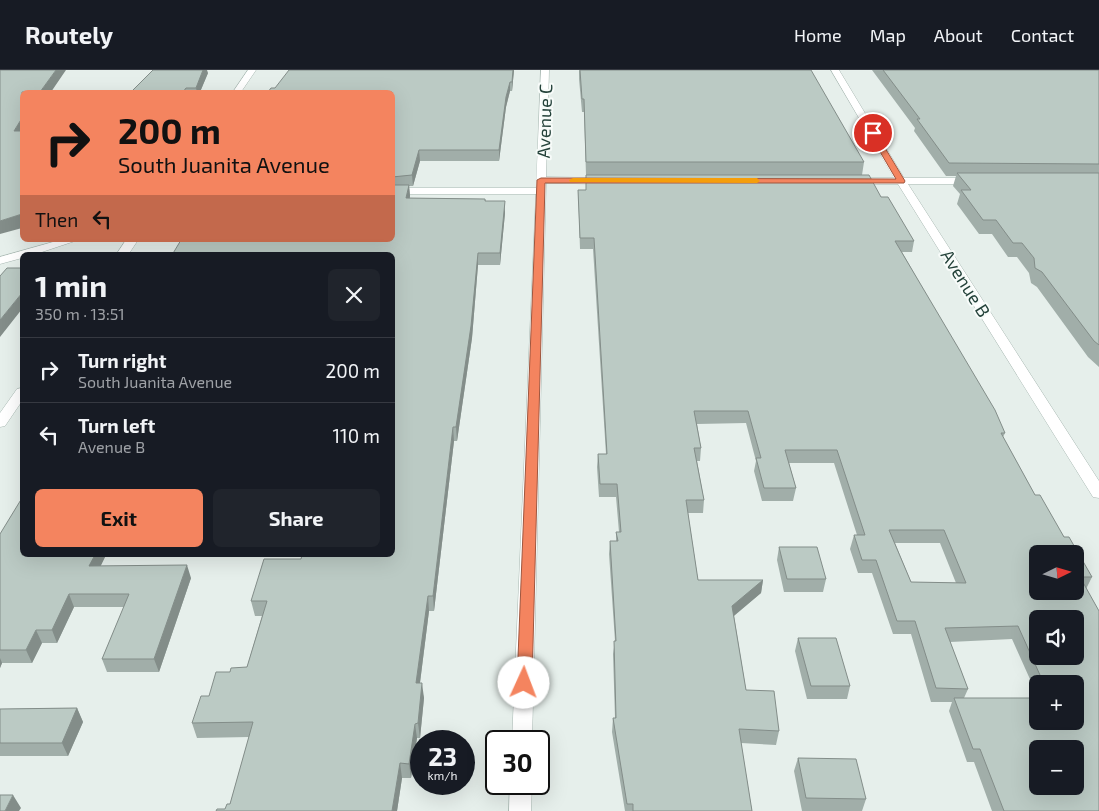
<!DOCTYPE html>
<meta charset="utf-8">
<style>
:root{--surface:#171b24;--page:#20242c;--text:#f1f3f6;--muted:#9ea1a6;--line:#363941;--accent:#f4845f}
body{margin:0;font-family:"Exo 2",sans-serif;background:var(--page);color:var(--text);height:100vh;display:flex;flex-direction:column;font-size:19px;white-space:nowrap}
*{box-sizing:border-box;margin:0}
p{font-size:16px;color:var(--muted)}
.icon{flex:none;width:28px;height:28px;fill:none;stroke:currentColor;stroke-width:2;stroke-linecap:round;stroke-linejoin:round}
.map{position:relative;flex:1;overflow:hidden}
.details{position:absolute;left:20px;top:182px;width:375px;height:305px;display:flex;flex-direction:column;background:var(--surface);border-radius:8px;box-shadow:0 5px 20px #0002}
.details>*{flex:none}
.banner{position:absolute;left:20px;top:20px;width:375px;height:152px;border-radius:8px;box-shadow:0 5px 20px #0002;background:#f4845f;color:#111;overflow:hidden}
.needle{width:32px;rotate:85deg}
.tools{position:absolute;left:1029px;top:475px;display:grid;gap:10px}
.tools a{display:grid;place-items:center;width:55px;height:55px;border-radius:8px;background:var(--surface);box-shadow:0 5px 20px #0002;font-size:25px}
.speed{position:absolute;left:410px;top:660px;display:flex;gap:10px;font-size:25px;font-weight:700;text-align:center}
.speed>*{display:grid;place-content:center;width:65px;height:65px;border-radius:50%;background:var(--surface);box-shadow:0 5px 20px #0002;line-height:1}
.speed small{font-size:12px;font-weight:400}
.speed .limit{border:2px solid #111;border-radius:8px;background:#fff;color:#111}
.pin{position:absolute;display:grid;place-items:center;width:42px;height:42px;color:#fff;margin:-21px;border:2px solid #fff;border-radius:50%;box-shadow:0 1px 5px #0007}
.me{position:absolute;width:55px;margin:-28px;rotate:2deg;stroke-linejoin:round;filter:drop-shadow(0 0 4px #0008)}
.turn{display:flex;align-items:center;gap:18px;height:105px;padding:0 15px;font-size:22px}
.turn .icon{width:65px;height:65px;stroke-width:2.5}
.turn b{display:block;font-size:35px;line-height:42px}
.then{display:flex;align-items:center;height:48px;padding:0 15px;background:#0003;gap:10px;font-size:19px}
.round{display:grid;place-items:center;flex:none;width:52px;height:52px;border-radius:8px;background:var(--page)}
.overview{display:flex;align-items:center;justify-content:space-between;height:85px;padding:0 15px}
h1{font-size:30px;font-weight:700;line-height:38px}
.action{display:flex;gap:10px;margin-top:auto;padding:10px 15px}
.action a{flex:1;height:58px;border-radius:8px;background:var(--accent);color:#111;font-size:20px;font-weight:700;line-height:58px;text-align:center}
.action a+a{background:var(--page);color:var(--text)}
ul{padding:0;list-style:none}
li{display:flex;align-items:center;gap:15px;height:65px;padding:0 15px;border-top:1px solid var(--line)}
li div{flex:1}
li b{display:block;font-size:19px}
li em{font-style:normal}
header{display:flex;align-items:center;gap:30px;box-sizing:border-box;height:70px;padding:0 25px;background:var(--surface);border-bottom:1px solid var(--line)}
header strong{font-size:24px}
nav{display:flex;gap:28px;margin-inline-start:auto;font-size:18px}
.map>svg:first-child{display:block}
</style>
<header>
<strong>Routely</strong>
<nav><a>Home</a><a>Map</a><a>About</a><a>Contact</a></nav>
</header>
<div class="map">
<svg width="1099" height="741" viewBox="0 0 1099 741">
<rect width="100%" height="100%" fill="#e6efeb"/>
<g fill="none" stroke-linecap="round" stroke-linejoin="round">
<defs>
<path id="street" d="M248 0H256L241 22H233Z
M541 0H549L546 107 605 108 610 111 605 114 546 113 532 671H512L536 124H392V118H536Z
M831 0H839L904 108H975L980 111 975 114H908L1099 411V428L1093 427 898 114H853L848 111 853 108H894Z
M60 170H78L33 185H22V188L0 194V187Z
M126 170H138L128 185H116Z
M22 318V331L5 356 0 357V343L17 319Z
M510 714H532L531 741H509Z"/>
</defs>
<!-- street casing -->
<use href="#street" stroke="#a8b8b2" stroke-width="1"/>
<!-- street -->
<use href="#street" fill="#fff" fill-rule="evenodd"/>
</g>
<!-- wall -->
<path fill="#a1aea9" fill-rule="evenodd" d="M514 0 512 21H510L506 37 499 91H420L413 116H409L410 126V128L485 129 486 131 505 143 500 195H478L472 268 457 371H454L434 541H429L420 613 424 628 420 668H417L411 708H402L397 741H216L225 739 230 734 249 667 197 668 192 653 209 626 230 602 247 597 262 546H255L251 531 301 489 392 170V22L275 18Z
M579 0 864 92 862 105 881 127 914 171 912 182H902L1005 363 1003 367 1035 425 1092 507 1086 519 1099 741H992L974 692H967L949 641 952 632H931L911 564H893L872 503H858L850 479 854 465H857L834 393H789L796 418 793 431H762L754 401 756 391 746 353 697 354 701 378 700 391H697L704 430 703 443H688L698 510H763L761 523 734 546 746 620 779 661 776 675 741 673 752 741H625L612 662 613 648H615L613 584 615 571 609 484 610 471H616V462H619L616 427H599L597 397 598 384H606L593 179H580L578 120H586V105L584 42H582L579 9ZM895 473H940L956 513 911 512ZM1012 569 1038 627V614H1075L1038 651 964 628 968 619 950 572Z
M872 0H1099V297L1088 287 1037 217 1031 213 1029 203 1017 187H1008L992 164H979L957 134 960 124 953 116 956 106H946L914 61 915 58Z
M208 3 200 22H131Z
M0 464 22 485H106L100 496 191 508 159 602H107L102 589 124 537H74L57 573H42L32 593H2L0 598Z
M779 477 826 509 823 522H784L777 490Z
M798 568 850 616 847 629H807L795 581Z
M77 638 83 652 68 686H0V639Z
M798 688 866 729 862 741H802L794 701Z"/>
<!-- shaded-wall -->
<path fill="#838d89" d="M56 0H66L51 22H40Z
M203 0H207L208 3 200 22H197L196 18Z
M513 0H514L512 21V12Z
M510 12V21L506 37 499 91V80L506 27Z
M22 48V64L14 61Z
M419 80 420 91 413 116 412 105Z
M409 115 410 126 407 140 406 128Z
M505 131V143L500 195V183Z
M22 144V158L0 164V151Z
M478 183V195L472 268 457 371 456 357Z
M22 223V239L0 267V250Z
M453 357 454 371 434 541 433 526Z
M95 485H106L94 510 89 496Z
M187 495 191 508 159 602 154 589Z
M763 510 761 523 730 549 732 536Z
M69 524 74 537 57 573 52 560Z
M428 526 429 541 418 628 416 613Z
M36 560 42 573 32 593 26 580Z
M0 588 2 593 0 598Z
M422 613 424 628 420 668 418 653Z
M77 638 83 652 68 686 62 673Z
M415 654 417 668 411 708 409 694Z
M400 693 402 708 397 741H392Z
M13 725 21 738 19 741H5Z"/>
<!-- building -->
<path fill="#bbcac4" stroke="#838d89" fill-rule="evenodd" d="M0 0H56L40 22H22V48L14 61H22V144L0 151Z
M153 0H203L196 18H186L183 22H131Z
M289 0H513L512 12H510L506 27 499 80H419L412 105 392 107V22H268L271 18H275Z
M580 0H811L864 92H586L584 29H582Z
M883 0H1099V94L949 93 917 49H920Z
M957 103H1099V275L1094 271 1042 202 1035 198 1034 188 1022 173H1013L996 150H983L961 120H971Z
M586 105H869L881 127H888L914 171H895L995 340 1005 363H1001L1035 425H1040L1064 467H1069L1092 507H1080L1099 541V741H1004L980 679H973L954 628H1038V651H1075V614H1044L1018 556 945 558 968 619 936 618 915 551H897L876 490H862L854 465H865L837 380H785L796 418H764L756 388H761L748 341H694L701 378H694L704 430H686L698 510H763L732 536 746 620 774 621 779 661 739 659 752 741H633V734H627L613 648H616L614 571H616L610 471H618L616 462H621L617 414H600L598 384H607L594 168H580L578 120H586ZM889 460H944L966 513 911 512ZM1038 484H1075V521H1038ZM1038 549H1075V586H1038ZM1038 679H1075V716H1038Z
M392 115H409L406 128 485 129V131H505L500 183H478L471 256 456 357H453L433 526H428L416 613H422L418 653 415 654 409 694 400 693 392 741H216L217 739H225L227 734H230L253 652 192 653 201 626H209L216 602H230L231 598 247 597 267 531H251L264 489H301L302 485H392V185H172L181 170H392Z
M7 198H22V223L0 250V206Z
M22 428V485H95L89 496 187 495 154 589H102L129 524H69L52 560H36L26 580H0V464Z
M779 477H817L826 509H787Z
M798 568H836L850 616H811Z
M77 638 62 673H0V639Z
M798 688 856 689 866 729 806 728Z
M0 725H13L5 741H0Z"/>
<!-- route -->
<path fill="#f4845f" stroke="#9f563e" d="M873 61 876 63 905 111 904 113H545L532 613 529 617H519L517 613 537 110 541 108 896 109 869 63Z"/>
<!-- slow -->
<path fill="#f59e0b" d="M573 108H757L760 111 757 113 570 112 569 110Z"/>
<g text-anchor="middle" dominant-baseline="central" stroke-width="4" stroke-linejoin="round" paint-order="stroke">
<!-- street labels -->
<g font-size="18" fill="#24423a" stroke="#f7fbf9">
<text transform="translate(544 51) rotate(-88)">Avenue C</text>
<text transform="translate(966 213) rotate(58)">Avenue B</text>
</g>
</g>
</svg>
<div class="tools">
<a><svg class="needle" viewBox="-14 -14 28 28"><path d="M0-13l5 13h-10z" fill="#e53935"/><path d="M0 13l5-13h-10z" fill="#9ea1a6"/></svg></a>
<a><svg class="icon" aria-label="sound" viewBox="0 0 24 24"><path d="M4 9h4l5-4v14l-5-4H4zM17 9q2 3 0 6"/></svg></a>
<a>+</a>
<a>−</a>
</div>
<div class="speed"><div>23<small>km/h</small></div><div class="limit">30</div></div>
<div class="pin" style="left:873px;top:63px;background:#d93025"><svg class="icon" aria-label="arrive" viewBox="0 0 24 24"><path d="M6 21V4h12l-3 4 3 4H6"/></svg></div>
<svg class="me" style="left:524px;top:613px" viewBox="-20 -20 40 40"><circle r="19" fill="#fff"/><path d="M0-13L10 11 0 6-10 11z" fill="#f4845f"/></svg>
<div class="banner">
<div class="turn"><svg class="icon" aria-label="right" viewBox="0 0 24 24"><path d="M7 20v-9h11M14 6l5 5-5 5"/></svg><div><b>200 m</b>South Juanita Avenue</div></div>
<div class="then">Then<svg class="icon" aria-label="left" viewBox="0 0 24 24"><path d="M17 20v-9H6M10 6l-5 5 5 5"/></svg></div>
</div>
<section class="details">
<div class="overview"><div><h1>1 min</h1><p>350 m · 13:51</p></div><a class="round"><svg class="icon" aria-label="close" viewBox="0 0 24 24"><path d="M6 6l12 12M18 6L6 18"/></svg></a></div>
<ul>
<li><svg class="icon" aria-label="right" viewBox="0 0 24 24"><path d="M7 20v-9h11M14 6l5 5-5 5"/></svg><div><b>Turn right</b><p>South Juanita Avenue</p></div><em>200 m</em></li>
<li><svg class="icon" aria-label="left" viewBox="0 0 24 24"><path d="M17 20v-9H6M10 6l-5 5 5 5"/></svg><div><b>Turn left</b><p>Avenue B</p></div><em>110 m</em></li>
</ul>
<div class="action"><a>Exit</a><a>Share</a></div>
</section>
</div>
